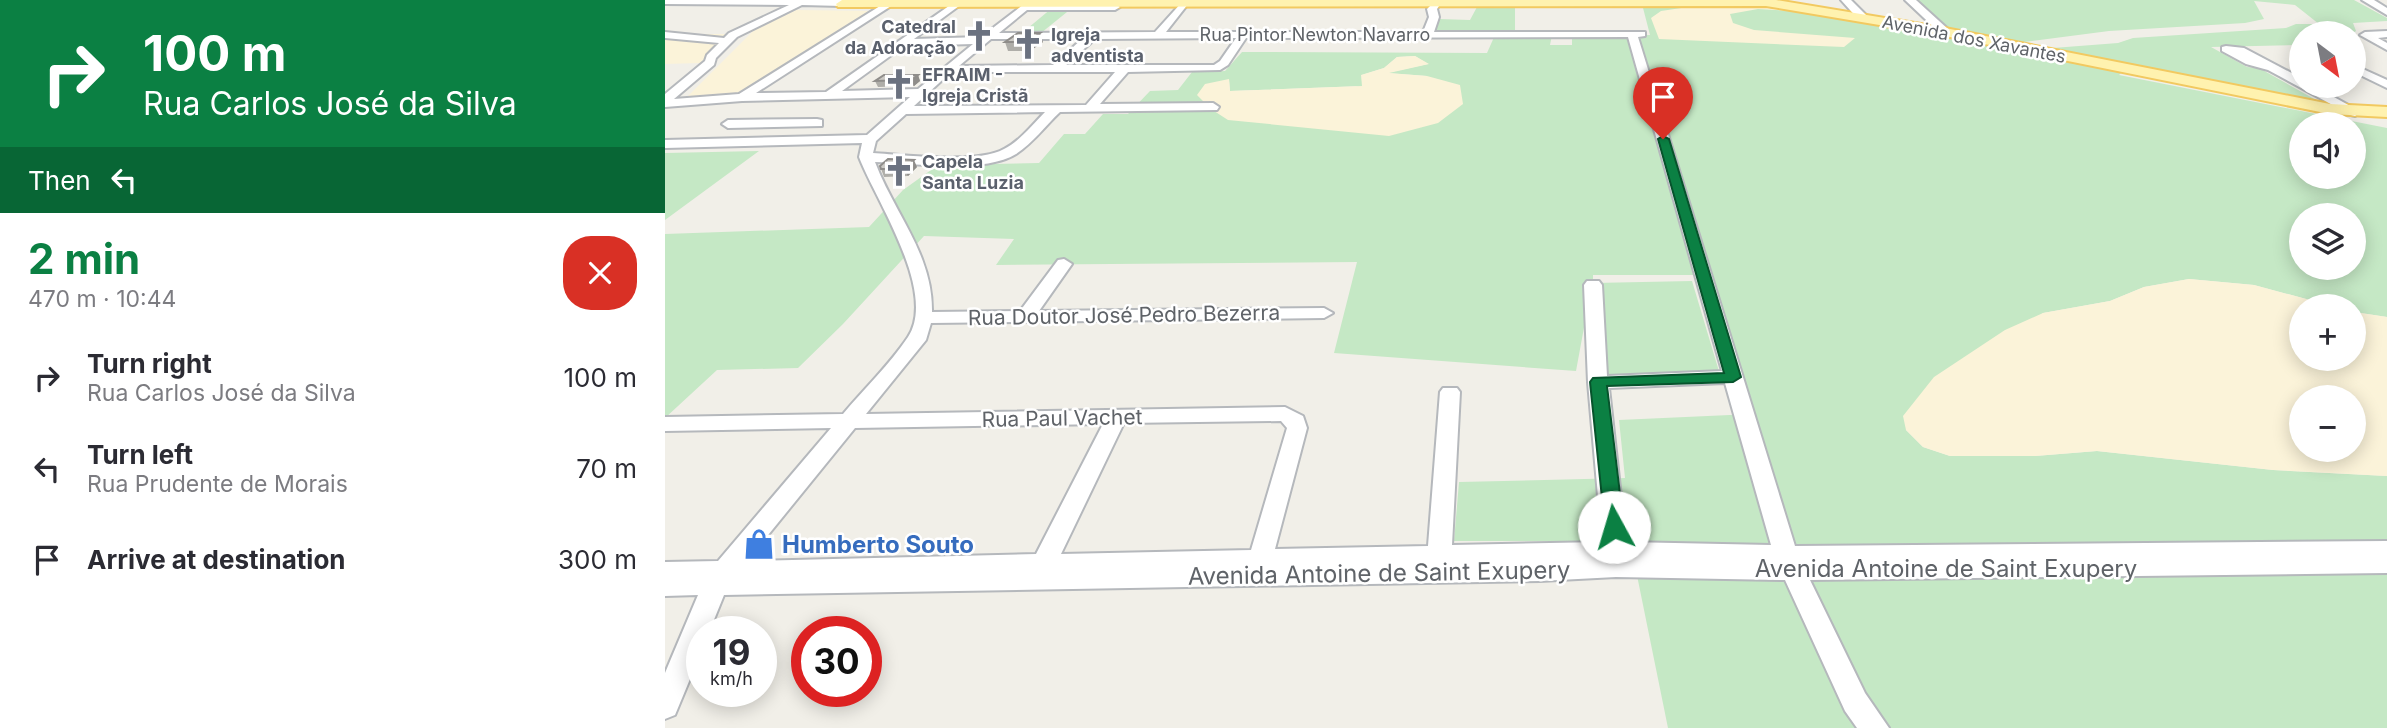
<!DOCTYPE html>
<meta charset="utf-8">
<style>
:root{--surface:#fff;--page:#f7f7f7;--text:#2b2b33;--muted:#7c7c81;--accent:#0b8043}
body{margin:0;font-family:Inter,sans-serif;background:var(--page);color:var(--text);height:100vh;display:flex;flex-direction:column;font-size:26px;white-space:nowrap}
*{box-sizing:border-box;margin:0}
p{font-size:23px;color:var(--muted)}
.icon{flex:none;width:38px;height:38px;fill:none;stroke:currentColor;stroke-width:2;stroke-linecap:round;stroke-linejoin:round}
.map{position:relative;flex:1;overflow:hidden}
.panel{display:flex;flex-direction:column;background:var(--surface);width:665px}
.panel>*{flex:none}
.banner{background:#0b8043;color:#fff;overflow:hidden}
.needle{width:46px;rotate:148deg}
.buttons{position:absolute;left:1624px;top:21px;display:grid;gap:14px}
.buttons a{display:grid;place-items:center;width:77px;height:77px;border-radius:50%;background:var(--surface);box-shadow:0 4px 18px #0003;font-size:35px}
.speed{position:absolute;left:21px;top:616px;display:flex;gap:14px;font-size:35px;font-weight:700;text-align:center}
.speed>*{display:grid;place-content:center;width:91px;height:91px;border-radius:50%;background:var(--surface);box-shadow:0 4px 18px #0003;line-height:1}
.speed small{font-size:18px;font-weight:400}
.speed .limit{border:10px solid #d22;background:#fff;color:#111}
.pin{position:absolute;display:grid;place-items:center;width:60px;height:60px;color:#fff;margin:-72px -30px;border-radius:50% 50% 50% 0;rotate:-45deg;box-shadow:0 0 7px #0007}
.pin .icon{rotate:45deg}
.me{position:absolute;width:77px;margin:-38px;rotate:354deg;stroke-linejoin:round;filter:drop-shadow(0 0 5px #0008)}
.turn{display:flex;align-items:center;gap:24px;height:147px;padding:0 28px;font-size:32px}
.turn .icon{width:91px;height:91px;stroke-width:2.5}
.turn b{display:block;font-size:49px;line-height:60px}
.then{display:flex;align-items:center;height:66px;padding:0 28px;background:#0003;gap:14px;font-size:26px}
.round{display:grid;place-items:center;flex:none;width:74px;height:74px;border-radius:28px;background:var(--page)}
.summary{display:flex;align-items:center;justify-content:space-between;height:119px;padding:0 28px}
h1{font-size:42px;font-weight:700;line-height:52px;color:var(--accent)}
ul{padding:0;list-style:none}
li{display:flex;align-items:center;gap:21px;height:91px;padding:0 28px}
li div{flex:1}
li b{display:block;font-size:26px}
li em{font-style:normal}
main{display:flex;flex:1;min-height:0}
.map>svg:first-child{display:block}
</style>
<main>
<section class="panel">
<div class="banner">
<div class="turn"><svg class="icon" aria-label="right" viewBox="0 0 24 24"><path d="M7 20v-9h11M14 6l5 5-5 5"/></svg><div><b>100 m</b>Rua Carlos José da Silva</div></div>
<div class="then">Then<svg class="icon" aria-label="left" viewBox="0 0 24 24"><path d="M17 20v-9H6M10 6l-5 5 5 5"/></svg></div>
</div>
<div class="summary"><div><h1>2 min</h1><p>470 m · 10:44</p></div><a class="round" style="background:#d93025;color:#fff"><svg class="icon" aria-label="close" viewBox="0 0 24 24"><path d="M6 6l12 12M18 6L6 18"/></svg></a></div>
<ul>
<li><svg class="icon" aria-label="right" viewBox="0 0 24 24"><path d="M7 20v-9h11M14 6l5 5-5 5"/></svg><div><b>Turn right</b><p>Rua Carlos José da Silva</p></div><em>100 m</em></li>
<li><svg class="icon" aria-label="left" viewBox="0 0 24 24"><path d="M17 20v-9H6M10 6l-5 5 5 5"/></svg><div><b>Turn left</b><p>Rua Prudente de Morais</p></div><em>70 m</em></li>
<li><svg class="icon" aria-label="arrive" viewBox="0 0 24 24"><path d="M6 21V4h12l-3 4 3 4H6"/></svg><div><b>Arrive at destination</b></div><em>300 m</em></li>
</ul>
</section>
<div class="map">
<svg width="1722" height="728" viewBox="0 0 1722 728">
<rect width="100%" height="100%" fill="#f1efe8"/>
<!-- green -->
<path fill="#c5e8c5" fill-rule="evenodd" d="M1253 0H1689L1722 18V21L1688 23 1691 31 1688 33H1636V45L1546 47 1582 67 1594 68 1660 105 1375 49 1453 43 1468 38 1621 28 1631 24H1654L1630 5 1589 1 1599 19 1580 23 1444 31 1351 43 1286 30Z
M977 4H1099L1271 33 1459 70 1454 75 1722 128V317L1689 312V306H1667L1589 285 1524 279 1479 287 1445 301 1378 313 1241 430 1258 447 1285 456H1370L1432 451 1608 470 1722 476V728H1003L965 541H789L794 482 960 478 954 420 1087 414 1048 275H928V283L1027 281 1056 378 943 381 927 284 911 371 669 353 692 262 331 265 349 239 259 236 178 324 133 368 52 370 0 418V234L204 227 238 190 273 165 374 163 399 134H420L438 114H463L485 91 513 90 527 72 560 71 577 52 822 53 830 35H887L885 45H907V34L985 35ZM750 56 763 64 721 73 762 76 546 109 564 80 565 91 698 86 697 75 719 68 732 57ZM1636 124H1689V177H1636ZM1636 215H1689V268H1636Z
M812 7H850V33L767 32 774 19 805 20Z
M387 8H407L376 33H357Z
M94 151 0 220V153Z"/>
<!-- sand -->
<path fill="#fbf3d9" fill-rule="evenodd" d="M1030 6H1110L1128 11 1093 9 1065 14 1068 23 1089 30 1190 38 1179 47 994 39 986 18 996 11Z
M131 10 206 11 69 95 22 97 88 31Z
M0 34H68L35 63 0 64Z
M750 56 764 64 724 73 762 76 795 85 798 104 773 123 724 136 563 120 546 109 532 95 540 84 564 79 565 91 697 86 696 75 719 68 732 57Z
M1524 279 1589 285 1667 306H1636V359H1689V312L1722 317V476L1608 470 1432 451 1370 456H1285L1258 447 1241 430 1238 416 1269 377 1340 330 1378 313 1445 301 1479 287ZM1689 397V450H1636V397Z"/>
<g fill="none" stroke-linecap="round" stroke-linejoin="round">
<defs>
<path id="minor" d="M0 0H177L182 3 177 6 137 5 72 37 51 58 49 65 9 99 74 94 223 1 226 2V6L91 93 161 92 291 1 294 2V6L249 39 316 37 363 1 368 4H450L455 7 450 10H362L334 33 490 32 518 1 523 4 501 32H758L764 17 762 9 771 0 776 3 772 9 774 17 769 32H980V36L973 37 1130 546 1722 541V573L1145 580 1200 693 1224 728H1192L1180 711 1120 580 951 577 875 581 59 595 44 632H37V650L10 715 0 719V673L33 595 0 596V562L53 561 166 428 0 431V417L178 414C199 389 225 364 243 337 273 292 210 199 194 157L197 143 0 148V140L202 135 245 97 77 101 0 107V94L40 61 42 55 54 43 0 38V32L59 38 64 33 124 5 0 4ZM963 37 1057 371 942 376 937 285 934 281H922L919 285 923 382 937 542 787 545 795 392 792 388H778L775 392 763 546 610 549 642 428 638 416 620 407 201 414 261 340 266 323 659 318 668 313 659 308 374 311 407 264 399 259 393 260 355 311 267 312C268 254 229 213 210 162 247 163 319 174 351 154 368 143 380 126 395 112L552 110 554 107 548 103 435 104 463 72 555 70 563 65 581 38ZM571 38 555 61 549 65H401L430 39ZM326 39H417L388 65 294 66ZM308 44 253 89 177 91 239 46ZM286 72H450L421 105 249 106ZM380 112C367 125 355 141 339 149 313 164 240 155 208 153L211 141 241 114ZM1060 383 1106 545 961 542 944 388ZM616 421 622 428 586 550 396 554 459 423ZM438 424 371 554 82 561 190 428Z
M1176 0H1186L1202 16V20H1194Z
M1240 0H1251L1284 30V34H1276Z
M1697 0H1709L1722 8V15Z
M1722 31V37L1713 38 1722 43V50L1695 35 1700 32Z
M1561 46 1579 48 1636 78V86H1649L1696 112 1690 116 1686 115 1603 70 1581 64 1557 51V47Z
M1689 65 1722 80V88L1689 72Z
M152 119 157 120V126L63 128 57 124 63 120Z"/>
<path id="major" d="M177 0H1111L1280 28 1665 104 1722 107V117L1665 114 1280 36 1101 6 173 7 171 4Z"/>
</defs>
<!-- minor casing -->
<use href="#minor" stroke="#b5b8bc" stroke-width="4"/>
<!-- major casing -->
<use href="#major" stroke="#f2c960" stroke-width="4"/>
<!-- minor -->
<use href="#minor" fill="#fff" fill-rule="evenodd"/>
<!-- major -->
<use href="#major" fill="#fff2af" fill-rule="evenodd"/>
</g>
<!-- wall -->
<path fill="#afaea9" d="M340 42H378L365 51H343Z
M253 75 255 81 249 86 213 87 210 81Z
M215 166 252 167 243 176 219 177Z"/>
<!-- shaded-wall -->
<path fill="#8f8d8a" d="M375 33 378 42 365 51 362 42Z
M253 75 255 81 249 86 246 80Z
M249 160 252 167 243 176 239 169Z"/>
<!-- building -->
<path fill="#cccac5" stroke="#8f8d8a" stroke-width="2" d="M353 33H375L362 42H340Z
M219 75H253L246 80 210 81Z
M223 159 249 160 239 169H216L215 166Z"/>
<!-- route -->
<path fill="#0b8043" stroke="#07532c" stroke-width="2" d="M998 136 1004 139 1076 377 1068 382 942 386 959 527 956 532 949 534 942 532 940 527 925 382 928 378 1059 373 993 139Z"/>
<!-- icons -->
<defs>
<symbol id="church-bare" viewBox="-9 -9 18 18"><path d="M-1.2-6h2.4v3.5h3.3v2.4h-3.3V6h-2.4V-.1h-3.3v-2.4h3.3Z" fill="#6b7280" stroke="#fff" stroke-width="2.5" paint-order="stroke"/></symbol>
<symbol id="shop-bare" viewBox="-9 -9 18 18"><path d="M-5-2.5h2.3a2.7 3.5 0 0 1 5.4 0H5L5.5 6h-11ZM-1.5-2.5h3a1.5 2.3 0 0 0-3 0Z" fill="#3f7fe0" stroke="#fff" stroke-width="2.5" paint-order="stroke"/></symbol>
</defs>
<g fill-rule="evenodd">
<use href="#church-bare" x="292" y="14" width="44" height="44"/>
<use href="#church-bare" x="341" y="22" width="44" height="44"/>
<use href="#church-bare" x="212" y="62" width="44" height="44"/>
<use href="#church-bare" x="212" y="149" width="44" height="44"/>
<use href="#shop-bare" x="72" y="522" width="44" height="44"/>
</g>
<g text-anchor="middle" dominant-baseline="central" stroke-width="5" stroke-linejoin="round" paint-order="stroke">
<!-- far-worship labels -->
<g font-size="18" font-weight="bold" fill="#5b616d" stroke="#fff" text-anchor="start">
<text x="291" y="26" text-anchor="end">Catedral<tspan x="291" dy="21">da Adoração</tspan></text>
<text x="386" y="34">Igreja<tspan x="386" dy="21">adventista</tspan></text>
<text x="257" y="74">EFRAIM -<tspan x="257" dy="21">Igreja Cristã</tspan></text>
<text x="257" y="161">Capela<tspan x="257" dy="21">Santa Luzia</tspan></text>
</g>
<!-- far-street labels -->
<g font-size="18" fill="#5f6368" stroke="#fff">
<text x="650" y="34">Rua Pintor Newton Navarro</text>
<text transform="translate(1309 39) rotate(11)">Avenida dos Xavantes</text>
</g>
<!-- street labels -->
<g font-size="21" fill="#5f6368" stroke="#fff">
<text transform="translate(459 315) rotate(-1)">Rua Doutor José Pedro Bezerra</text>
<text transform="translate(397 418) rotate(-1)">Rua Paul Vachet</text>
</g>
<!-- near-shop labels -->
<g font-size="24" font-weight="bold" fill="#366cbe" stroke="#fff" text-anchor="start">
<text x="117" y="544">Humberto Souto</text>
</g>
<!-- near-street labels -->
<g font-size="24" fill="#5f6368" stroke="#fff">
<text x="1281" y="568">Avenida Antoine de Saint Exupery</text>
<text transform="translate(714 573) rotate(-1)">Avenida Antoine de Saint Exupery</text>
</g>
</g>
</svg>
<div class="buttons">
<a><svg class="needle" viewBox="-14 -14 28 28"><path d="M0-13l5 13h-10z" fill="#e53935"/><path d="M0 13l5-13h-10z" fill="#7c7c81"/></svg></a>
<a><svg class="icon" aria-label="sound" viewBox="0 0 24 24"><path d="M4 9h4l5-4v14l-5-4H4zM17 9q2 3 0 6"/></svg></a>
<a><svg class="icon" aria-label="layers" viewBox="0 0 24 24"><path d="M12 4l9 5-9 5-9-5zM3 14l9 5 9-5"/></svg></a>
<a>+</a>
<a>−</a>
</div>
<div class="speed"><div>19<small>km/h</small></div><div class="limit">30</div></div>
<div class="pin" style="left:998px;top:139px;background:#d93025"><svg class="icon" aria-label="arrive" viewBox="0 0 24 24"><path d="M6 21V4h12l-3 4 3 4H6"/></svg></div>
<svg class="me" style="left:949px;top:527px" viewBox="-20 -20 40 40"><circle r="19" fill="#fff"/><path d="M0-13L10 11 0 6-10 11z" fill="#0b8043"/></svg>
</div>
</main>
